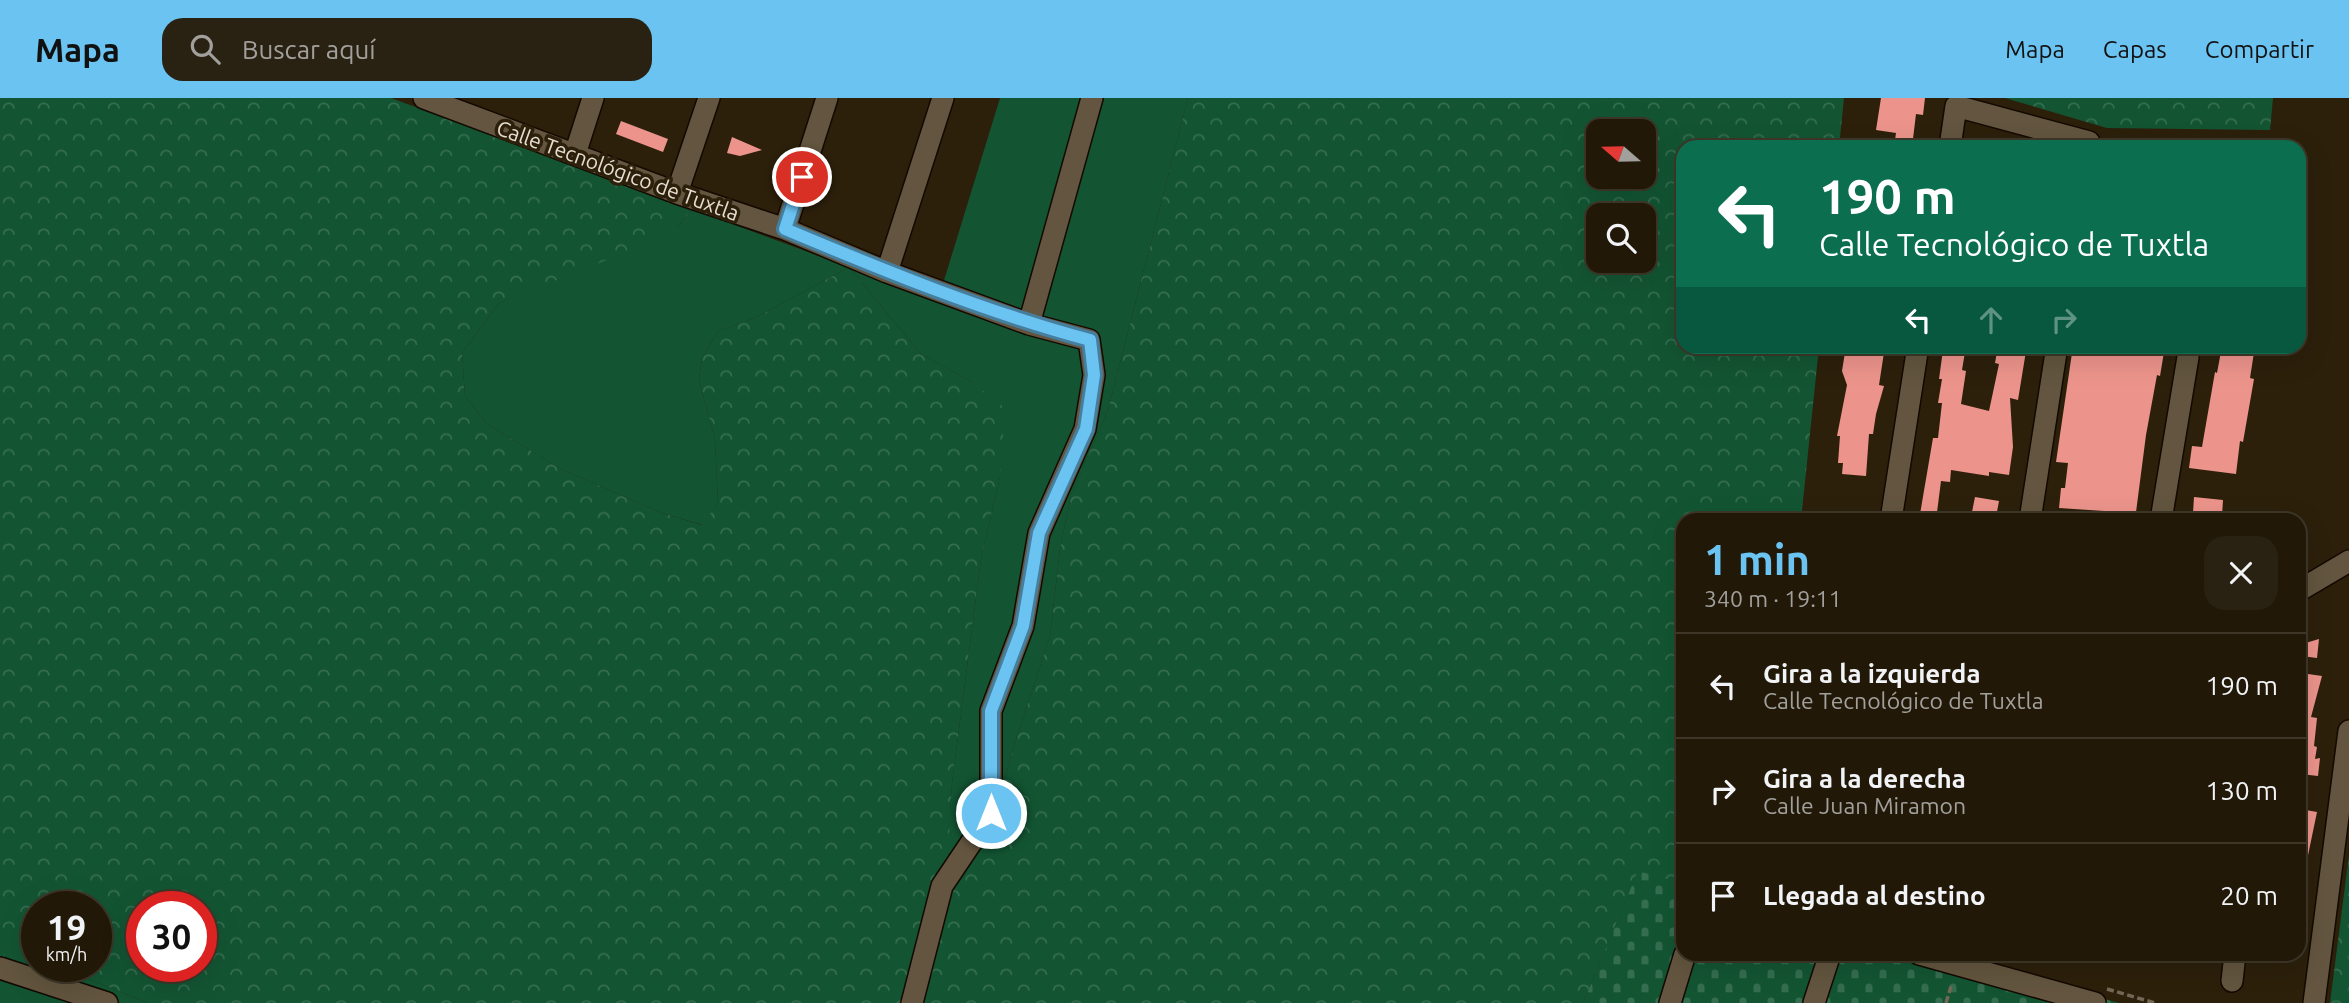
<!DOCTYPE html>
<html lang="es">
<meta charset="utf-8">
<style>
:root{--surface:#211808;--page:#292112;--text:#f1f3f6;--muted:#a2a09c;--line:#3e3729;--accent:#6bc3f2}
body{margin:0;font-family:Ubuntu,sans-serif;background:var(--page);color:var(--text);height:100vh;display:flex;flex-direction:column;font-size:26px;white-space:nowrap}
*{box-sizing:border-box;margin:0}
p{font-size:23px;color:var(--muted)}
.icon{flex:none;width:38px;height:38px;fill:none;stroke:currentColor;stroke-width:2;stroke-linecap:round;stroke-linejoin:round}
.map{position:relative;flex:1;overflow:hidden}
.side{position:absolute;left:1676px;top:415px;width:630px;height:448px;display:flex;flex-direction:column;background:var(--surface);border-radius:21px;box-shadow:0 7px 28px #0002,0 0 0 2px var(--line)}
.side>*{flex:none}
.banner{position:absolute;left:1676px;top:42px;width:630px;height:214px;border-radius:21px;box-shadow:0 7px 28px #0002,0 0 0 2px var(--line);background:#0b6e4f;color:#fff;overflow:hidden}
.needle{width:46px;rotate:290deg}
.controls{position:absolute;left:1586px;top:21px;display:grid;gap:14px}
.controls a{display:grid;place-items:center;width:70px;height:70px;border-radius:14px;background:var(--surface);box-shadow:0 7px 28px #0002,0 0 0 2px var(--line);font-size:35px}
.speed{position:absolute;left:21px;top:793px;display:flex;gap:14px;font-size:35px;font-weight:700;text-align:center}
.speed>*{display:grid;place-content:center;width:91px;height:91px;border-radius:50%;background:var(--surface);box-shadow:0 7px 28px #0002,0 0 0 2px var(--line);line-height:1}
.speed small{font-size:18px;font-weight:400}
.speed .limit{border:10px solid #d22;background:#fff;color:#111}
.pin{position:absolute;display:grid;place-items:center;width:60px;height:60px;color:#fff;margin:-30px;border:4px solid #fff;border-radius:50%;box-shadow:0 2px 7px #0007}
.me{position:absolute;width:77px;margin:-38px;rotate:0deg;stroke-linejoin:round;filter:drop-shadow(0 0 5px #0008)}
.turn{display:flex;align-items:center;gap:24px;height:147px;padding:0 28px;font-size:32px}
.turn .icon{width:91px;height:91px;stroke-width:2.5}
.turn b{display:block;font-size:49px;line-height:60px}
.lanes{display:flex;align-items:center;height:66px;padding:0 28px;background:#0003;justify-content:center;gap:35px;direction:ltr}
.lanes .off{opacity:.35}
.round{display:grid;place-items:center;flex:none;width:74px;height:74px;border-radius:21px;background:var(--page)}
.headline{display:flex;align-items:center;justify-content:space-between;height:119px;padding:0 28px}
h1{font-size:42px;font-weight:600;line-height:52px;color:var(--accent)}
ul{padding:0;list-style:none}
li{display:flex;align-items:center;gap:21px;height:105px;padding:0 28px;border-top:2px solid var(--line)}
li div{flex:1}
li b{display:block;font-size:26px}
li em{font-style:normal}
header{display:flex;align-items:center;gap:42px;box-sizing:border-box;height:98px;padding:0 35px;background:var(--accent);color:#111}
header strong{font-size:33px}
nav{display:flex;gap:38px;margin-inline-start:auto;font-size:24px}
.search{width:490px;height:63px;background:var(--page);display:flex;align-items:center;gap:18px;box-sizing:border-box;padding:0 24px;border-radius:21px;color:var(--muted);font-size:26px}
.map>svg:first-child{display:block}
</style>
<header>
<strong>Mapa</strong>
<div class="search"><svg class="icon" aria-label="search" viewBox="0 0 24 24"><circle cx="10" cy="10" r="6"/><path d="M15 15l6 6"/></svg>Buscar aquí</div>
<nav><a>Mapa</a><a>Capas</a><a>Compartir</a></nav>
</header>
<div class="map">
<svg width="2349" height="905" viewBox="0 0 2349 905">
<defs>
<pattern id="forest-crowns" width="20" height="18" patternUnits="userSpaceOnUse" patternTransform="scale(1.75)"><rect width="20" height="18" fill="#135533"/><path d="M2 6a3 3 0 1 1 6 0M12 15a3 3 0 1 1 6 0" fill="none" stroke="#356d50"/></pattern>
<pattern id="cemetery-stones" width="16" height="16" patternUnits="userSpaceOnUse" patternTransform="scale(1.75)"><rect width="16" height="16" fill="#135533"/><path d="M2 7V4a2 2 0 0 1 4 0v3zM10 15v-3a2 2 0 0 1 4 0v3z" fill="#356d50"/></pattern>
</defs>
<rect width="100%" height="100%" fill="#2c200b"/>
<!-- grass -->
<path fill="#135533" d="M1000 0H1188L1108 312 1071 397 1060 451 1050 538 1011 657 997 713 969 749 947 756 952 685 981 461 1000 379 972 284 921 256 849 169 755 220 718 233 702 260 699 282 715 342 718 405 703 427 662 415 561 371 487 326 465 298 462 255 499 205 680 126 692 111 938 202Z
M7 847 37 860V868H57L148 905H0V876Z"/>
<!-- forest -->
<path fill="url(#forest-crowns)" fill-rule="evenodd" d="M0 0H391L692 111 680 126 632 152 499 205 462 255 465 298 487 326 561 371 662 415 702 427 718 405 715 342 699 282 702 260 718 233 755 220 849 169 921 256 972 284 1005 310 1000 379 981 461 952 685 948 756 969 749 997 713 1011 657 1050 538 1060 451 1071 397 1108 312 1188 0H1844L1839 49H1684V248L1819 249 1801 422H1684L1683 786 1638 774 1583 905H148L57 868H96V808H37V860L7 848 0 876ZM1598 33H1643V79H1598ZM1598 117H1643V163H1598ZM142 808H201V868H142Z
M2005 0H2273L2270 32 2107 30Z
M2349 757V905H2330Z"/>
<!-- cemetery -->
<path fill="url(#cemetery-stones)" d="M1638 773 1683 786 1684 856H1939L2119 905H1583Z"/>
<!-- building -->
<path fill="#ec948c" d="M1881 0H1925L1923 17 1916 16 1912 49H1894L1896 35 1876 32Z
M621 23 668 41 663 54 616 36Z
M732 39 762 52 740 58 727 55Z
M1846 248H1885L1879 287 1884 288 1876 316 1873 336H1869L1866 378 1842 376 1843 365H1838L1840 338H1837L1847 287 1842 273Z
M1947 248H1966L1962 272 1966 273 1961 306 1989 313 1999 266 1995 265 1998 248 2026 253 2018 302 2010 300 2013 349 2009 377 1989 374V378L1951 372 1950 384 1941 383 1936 422H1919L1933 340H1938L1942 305H1938L1942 281H1939L1943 252 1946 253Z
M2073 248H2165L2160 278 2157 277 2146 337 2135 422 2103 417 2104 413 2059 410 2061 390H2065L2068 365 2056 364Z
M2222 248H2255L2250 280 2254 281 2243 344 2240 343 2236 376 2189 370 2192 348 2202 349 2215 274 2217 275Z
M1975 399 1999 403 1996 419 1988 417 1987 422 1971 419Z
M2194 399 2223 402 2222 418 2193 415Z
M2319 541 2317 560 2301 558 2302 546Z
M2308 576 2322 578 2311 619 2317 620 2314 648 2317 649 2315 661 2320 660 2318 678 2300 676V597L2302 586H2305Z
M2300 711 2317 714 2306 767 2300 766Z"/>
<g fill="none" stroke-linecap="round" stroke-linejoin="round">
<defs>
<path id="minor" d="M424 0 677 95 785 131 887 174 1029 226 1089 242 1094 277 1085 331 1039 435 1023 528 991 613V715L942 788 912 905
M1950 49 1956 8 2089 44 2088 49
M575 56 593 0
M677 95 709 0
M785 131 827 0
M887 174 943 0
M1029 226 1092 0
M1891 422 1918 248
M2030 422 2057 248
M2161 422 2188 259
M2300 492 2349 463
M1919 856 2095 905
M0 870 107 905
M2232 883 2235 856
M1670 905 1685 856
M1814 905 1830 856
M2314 905 2349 633"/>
</defs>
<!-- minor casing -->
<use href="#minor" stroke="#140900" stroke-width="24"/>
<!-- path -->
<path stroke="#736856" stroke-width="3.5" stroke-dasharray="7 3.5" stroke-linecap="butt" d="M2107 891 2155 905
M1946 905 1952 885"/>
<!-- minor -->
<use href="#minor" stroke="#63553f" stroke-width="21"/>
</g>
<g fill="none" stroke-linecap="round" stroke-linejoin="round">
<defs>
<path id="route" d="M802 79 785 131C885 173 985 214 1090 242L1094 277 1086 331 1039 435 1023 528 991 613V715"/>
</defs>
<!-- route casing -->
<use href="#route" stroke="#467f9d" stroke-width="18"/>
<!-- route -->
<use href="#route" stroke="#6bc3f2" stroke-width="12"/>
</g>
<g text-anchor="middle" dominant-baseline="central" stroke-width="7" stroke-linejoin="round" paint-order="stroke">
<!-- street labels -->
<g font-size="21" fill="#e6ded1" stroke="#2c200b">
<text transform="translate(618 72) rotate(20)">Calle Tecnológico de Tuxtla</text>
</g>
</g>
</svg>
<div class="controls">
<a><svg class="needle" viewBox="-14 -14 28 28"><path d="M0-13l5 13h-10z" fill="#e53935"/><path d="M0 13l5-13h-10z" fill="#a2a09c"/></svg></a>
<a><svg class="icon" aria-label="search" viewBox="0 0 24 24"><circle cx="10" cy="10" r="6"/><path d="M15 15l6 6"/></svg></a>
</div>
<div class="speed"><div>19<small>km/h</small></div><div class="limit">30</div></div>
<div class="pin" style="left:802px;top:79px;background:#d93025"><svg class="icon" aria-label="arrive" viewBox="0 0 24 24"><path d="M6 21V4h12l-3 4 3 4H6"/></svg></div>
<svg class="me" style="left:991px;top:715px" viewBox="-20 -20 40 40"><circle r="17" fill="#6bc3f2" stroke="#fff" stroke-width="3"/><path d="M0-11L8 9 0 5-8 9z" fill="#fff"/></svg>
<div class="banner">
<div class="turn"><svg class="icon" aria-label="left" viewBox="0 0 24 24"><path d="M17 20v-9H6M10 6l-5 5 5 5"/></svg><div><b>190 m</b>Calle Tecnológico de Tuxtla</div></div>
<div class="lanes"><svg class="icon" aria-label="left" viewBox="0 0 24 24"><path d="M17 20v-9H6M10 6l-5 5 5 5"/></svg><svg class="icon off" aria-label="ahead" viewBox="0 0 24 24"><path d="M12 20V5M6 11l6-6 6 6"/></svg><svg class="icon off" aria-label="right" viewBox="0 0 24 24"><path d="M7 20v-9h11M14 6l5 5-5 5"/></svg></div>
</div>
<section class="side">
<div class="headline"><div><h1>1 min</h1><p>340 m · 19:11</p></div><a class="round"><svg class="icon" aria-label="close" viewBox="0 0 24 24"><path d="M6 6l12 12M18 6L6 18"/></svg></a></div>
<ul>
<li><svg class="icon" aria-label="left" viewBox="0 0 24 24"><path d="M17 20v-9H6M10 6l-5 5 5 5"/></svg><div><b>Gira a la izquierda</b><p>Calle Tecnológico de Tuxtla</p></div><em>190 m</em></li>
<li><svg class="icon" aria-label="right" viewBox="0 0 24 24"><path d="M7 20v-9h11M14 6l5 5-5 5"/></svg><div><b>Gira a la derecha</b><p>Calle Juan Miramon</p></div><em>130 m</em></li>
<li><svg class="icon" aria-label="arrive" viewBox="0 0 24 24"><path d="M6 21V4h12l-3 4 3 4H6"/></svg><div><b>Llegada al destino</b></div><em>20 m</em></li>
</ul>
</section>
</div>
